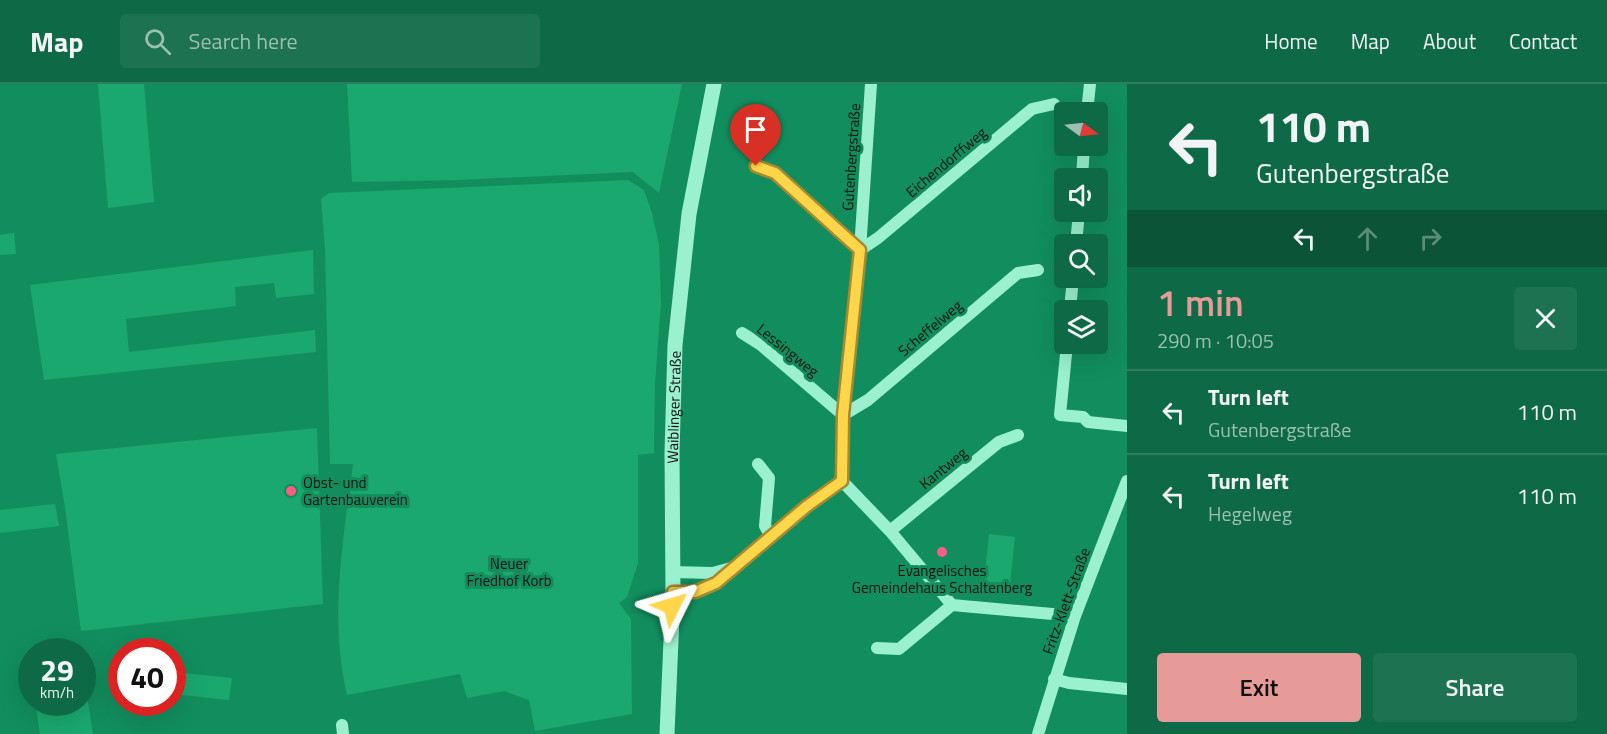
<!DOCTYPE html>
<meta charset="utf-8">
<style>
:root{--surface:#0e6a46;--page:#1c7251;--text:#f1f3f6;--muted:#9bbfb3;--line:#2e7d5f;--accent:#e69b98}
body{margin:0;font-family:"Titillium Web",sans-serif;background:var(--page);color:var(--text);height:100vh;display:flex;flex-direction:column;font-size:22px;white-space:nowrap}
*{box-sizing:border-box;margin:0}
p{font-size:20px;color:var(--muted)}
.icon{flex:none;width:33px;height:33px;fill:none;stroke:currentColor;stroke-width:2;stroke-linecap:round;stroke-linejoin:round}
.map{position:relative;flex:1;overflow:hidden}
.panel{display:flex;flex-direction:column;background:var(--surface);width:480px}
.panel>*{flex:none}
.top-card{background:#0e6a46;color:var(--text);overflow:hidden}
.needle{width:39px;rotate:105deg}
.buttons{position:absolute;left:1054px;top:18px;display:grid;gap:12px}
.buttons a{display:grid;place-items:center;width:54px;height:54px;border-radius:6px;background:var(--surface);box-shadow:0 6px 24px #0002;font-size:30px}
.speed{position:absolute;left:18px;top:554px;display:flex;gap:12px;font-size:30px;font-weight:700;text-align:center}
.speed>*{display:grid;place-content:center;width:78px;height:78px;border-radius:50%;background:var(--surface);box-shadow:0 6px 24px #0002;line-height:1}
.speed small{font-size:15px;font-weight:400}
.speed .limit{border:9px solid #d22;background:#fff;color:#111}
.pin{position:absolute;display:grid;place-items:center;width:51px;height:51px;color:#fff;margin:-62px -26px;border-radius:50% 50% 50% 0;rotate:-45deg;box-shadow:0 0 6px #0007}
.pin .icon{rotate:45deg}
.me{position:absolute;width:66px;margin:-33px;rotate:50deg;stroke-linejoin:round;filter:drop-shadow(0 0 4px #0008)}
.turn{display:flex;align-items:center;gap:21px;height:126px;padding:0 30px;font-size:27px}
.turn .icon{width:78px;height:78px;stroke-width:2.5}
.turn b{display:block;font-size:42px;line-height:51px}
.lanes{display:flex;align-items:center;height:57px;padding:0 30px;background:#0003;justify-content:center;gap:30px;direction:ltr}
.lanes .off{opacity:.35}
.round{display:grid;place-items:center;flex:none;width:63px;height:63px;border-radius:6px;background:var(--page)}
.head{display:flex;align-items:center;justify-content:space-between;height:102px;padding:0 30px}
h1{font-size:36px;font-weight:600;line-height:45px;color:var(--accent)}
.action{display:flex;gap:12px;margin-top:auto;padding:12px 30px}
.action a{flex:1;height:69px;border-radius:6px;background:var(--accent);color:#111;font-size:24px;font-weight:600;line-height:69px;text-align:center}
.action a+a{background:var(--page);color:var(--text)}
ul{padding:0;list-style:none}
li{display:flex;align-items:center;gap:18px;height:84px;padding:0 30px;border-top:2px solid var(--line)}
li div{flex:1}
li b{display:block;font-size:22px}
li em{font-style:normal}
header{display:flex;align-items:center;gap:36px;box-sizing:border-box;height:84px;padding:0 30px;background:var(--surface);border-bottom:2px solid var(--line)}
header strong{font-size:28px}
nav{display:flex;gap:33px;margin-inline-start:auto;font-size:21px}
.search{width:420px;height:54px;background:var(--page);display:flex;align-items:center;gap:15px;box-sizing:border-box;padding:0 21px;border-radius:6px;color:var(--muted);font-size:22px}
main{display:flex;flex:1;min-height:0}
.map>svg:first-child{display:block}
</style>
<header>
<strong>Map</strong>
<div class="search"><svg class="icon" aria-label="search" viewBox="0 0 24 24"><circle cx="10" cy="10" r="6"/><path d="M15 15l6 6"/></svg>Search here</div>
<nav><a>Home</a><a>Map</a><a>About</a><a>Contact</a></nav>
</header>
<main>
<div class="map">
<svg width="1127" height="650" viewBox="0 0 1127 650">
<rect width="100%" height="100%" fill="#128e5e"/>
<!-- green -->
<path fill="#1aa86f" d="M98 0H144L154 118 108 124Z
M347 0H682L659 109 633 88 458 96 352 98Z
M628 96 644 106 652 129 659 161 661 218 655 300 654 369 638 371V479L627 513 619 519 631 535 632 630 535 647 529 616 504 607 467 614 460 590 347 611C329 534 343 457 353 380H330L325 166 321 115 329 109Z
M14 149 16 170 0 171V151Z
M313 166 314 210 276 214 274 199 235 203 236 222 126 235 129 268 315 246 316 268 44 296 30 201Z
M317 344 323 520 81 547 65 423 56 370Z
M55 420 59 442 0 449V426Z
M989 450 1015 453 1010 501 984 498Z
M83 586 93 650H40L35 618H82Z
M173 588 232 594 229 616 173 610Z"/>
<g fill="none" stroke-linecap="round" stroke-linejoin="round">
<!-- minor -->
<path stroke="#9bf1cf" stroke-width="12" d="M871 0 860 166 843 331 842 397 890 447 952 521 1075 532
M1087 28 1090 0
M756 83 775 89 860 166 878 154 1032 25 1054 20
M1082 94 1084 62
M1076 160 1079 128
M1070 226 1073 194
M742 249 761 261 843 331 868 316 1018 189 1038 186
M1067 260 1060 331 1083 333 1088 338 1127 342
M758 380 769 394 765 442 771 453
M890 447 999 358 1018 351
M672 488 713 489 731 484
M673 509C689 508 702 508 716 499L807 422 842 397
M877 564 899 565 952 521
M1054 595 1069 599 1127 605
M342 641 343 650
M1038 650 1075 532 1127 397"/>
<!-- tertiary -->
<path stroke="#9bf1cf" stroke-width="15" id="s1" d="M667 650 673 509 672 369 675 261 689 130 714 0"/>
</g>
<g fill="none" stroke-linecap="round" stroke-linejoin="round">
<defs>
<path id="route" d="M672 522 673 508H695L716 499 807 422 842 397 843 331 860 166 775 89 756 82"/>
</defs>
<!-- route casing -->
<use href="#route" stroke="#a68a30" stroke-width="15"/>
<!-- route -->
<use href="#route" stroke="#ffd54a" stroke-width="10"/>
</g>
<!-- markers -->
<g fill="#ff5c83" stroke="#128e5e" stroke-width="2">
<circle cx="291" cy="407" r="6"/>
<circle cx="942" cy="468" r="6"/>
</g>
<g text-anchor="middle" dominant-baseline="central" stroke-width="6" stroke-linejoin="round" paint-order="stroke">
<!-- street labels -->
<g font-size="15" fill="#111" stroke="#128e5e">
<text transform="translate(851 73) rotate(-86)">Gutenbergstraße</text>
<text transform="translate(946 78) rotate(-40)">Eichendorffweg</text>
<text transform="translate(930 244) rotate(-40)">Scheffelweg</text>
<text transform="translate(788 266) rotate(39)">Lessingweg</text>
<text stroke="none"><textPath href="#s1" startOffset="327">Waiblinger Straße</textPath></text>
<text transform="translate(943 384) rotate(-39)">Kantweg</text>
<text transform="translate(1066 517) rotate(-70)">Fritz-Klett-Straße</text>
</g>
<!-- poi labels -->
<g font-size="15" fill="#111" stroke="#128e5e" text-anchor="start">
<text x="303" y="398">Obst- und<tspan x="303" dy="17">Gartenbauverein</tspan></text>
<text x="942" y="486" text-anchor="middle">Evangelisches<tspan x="942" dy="17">Gemeindehaus Schaltenberg</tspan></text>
</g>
<!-- park labels -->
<g font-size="15" fill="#111" stroke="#128e5e">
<text x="509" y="479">Neuer<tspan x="509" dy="17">Friedhof Korb</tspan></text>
</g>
</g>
</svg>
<div class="buttons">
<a><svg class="needle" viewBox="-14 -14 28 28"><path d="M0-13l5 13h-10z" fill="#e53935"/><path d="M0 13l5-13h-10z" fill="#9bbfb3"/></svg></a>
<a><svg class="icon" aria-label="sound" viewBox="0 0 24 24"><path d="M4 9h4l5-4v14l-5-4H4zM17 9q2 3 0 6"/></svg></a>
<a><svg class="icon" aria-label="search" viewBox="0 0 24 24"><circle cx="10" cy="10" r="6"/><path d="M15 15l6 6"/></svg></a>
<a><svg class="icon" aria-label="layers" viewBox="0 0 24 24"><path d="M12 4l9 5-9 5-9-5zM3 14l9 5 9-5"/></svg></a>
</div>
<div class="speed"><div>29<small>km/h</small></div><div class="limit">40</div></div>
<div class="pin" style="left:756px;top:82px;background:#d93025"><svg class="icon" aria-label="arrive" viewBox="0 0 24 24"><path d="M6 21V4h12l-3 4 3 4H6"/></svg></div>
<svg class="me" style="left:672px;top:522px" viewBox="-20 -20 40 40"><path d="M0-17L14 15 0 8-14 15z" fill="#ffd54a" stroke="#fff" stroke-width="4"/></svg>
</div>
<section class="panel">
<div class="top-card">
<div class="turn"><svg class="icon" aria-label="left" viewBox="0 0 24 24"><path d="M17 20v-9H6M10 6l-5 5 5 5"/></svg><div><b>110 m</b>Gutenbergstraße</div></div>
<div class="lanes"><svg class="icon" aria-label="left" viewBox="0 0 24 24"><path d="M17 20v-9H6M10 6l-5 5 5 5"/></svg><svg class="icon off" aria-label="ahead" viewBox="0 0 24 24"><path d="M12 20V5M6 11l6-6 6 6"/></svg><svg class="icon off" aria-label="right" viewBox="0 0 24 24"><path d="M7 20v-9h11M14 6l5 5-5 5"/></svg></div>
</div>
<div class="head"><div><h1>1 min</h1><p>290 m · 10:05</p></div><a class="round"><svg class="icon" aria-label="close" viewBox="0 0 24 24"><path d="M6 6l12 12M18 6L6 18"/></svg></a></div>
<ul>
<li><svg class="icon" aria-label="left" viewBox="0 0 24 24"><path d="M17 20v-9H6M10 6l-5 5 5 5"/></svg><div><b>Turn left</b><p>Gutenbergstraße</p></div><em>110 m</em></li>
<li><svg class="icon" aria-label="left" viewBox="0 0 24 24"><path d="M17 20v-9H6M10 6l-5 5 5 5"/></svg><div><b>Turn left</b><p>Hegelweg</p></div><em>110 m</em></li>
</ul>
<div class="action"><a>Exit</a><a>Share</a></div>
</section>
</main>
